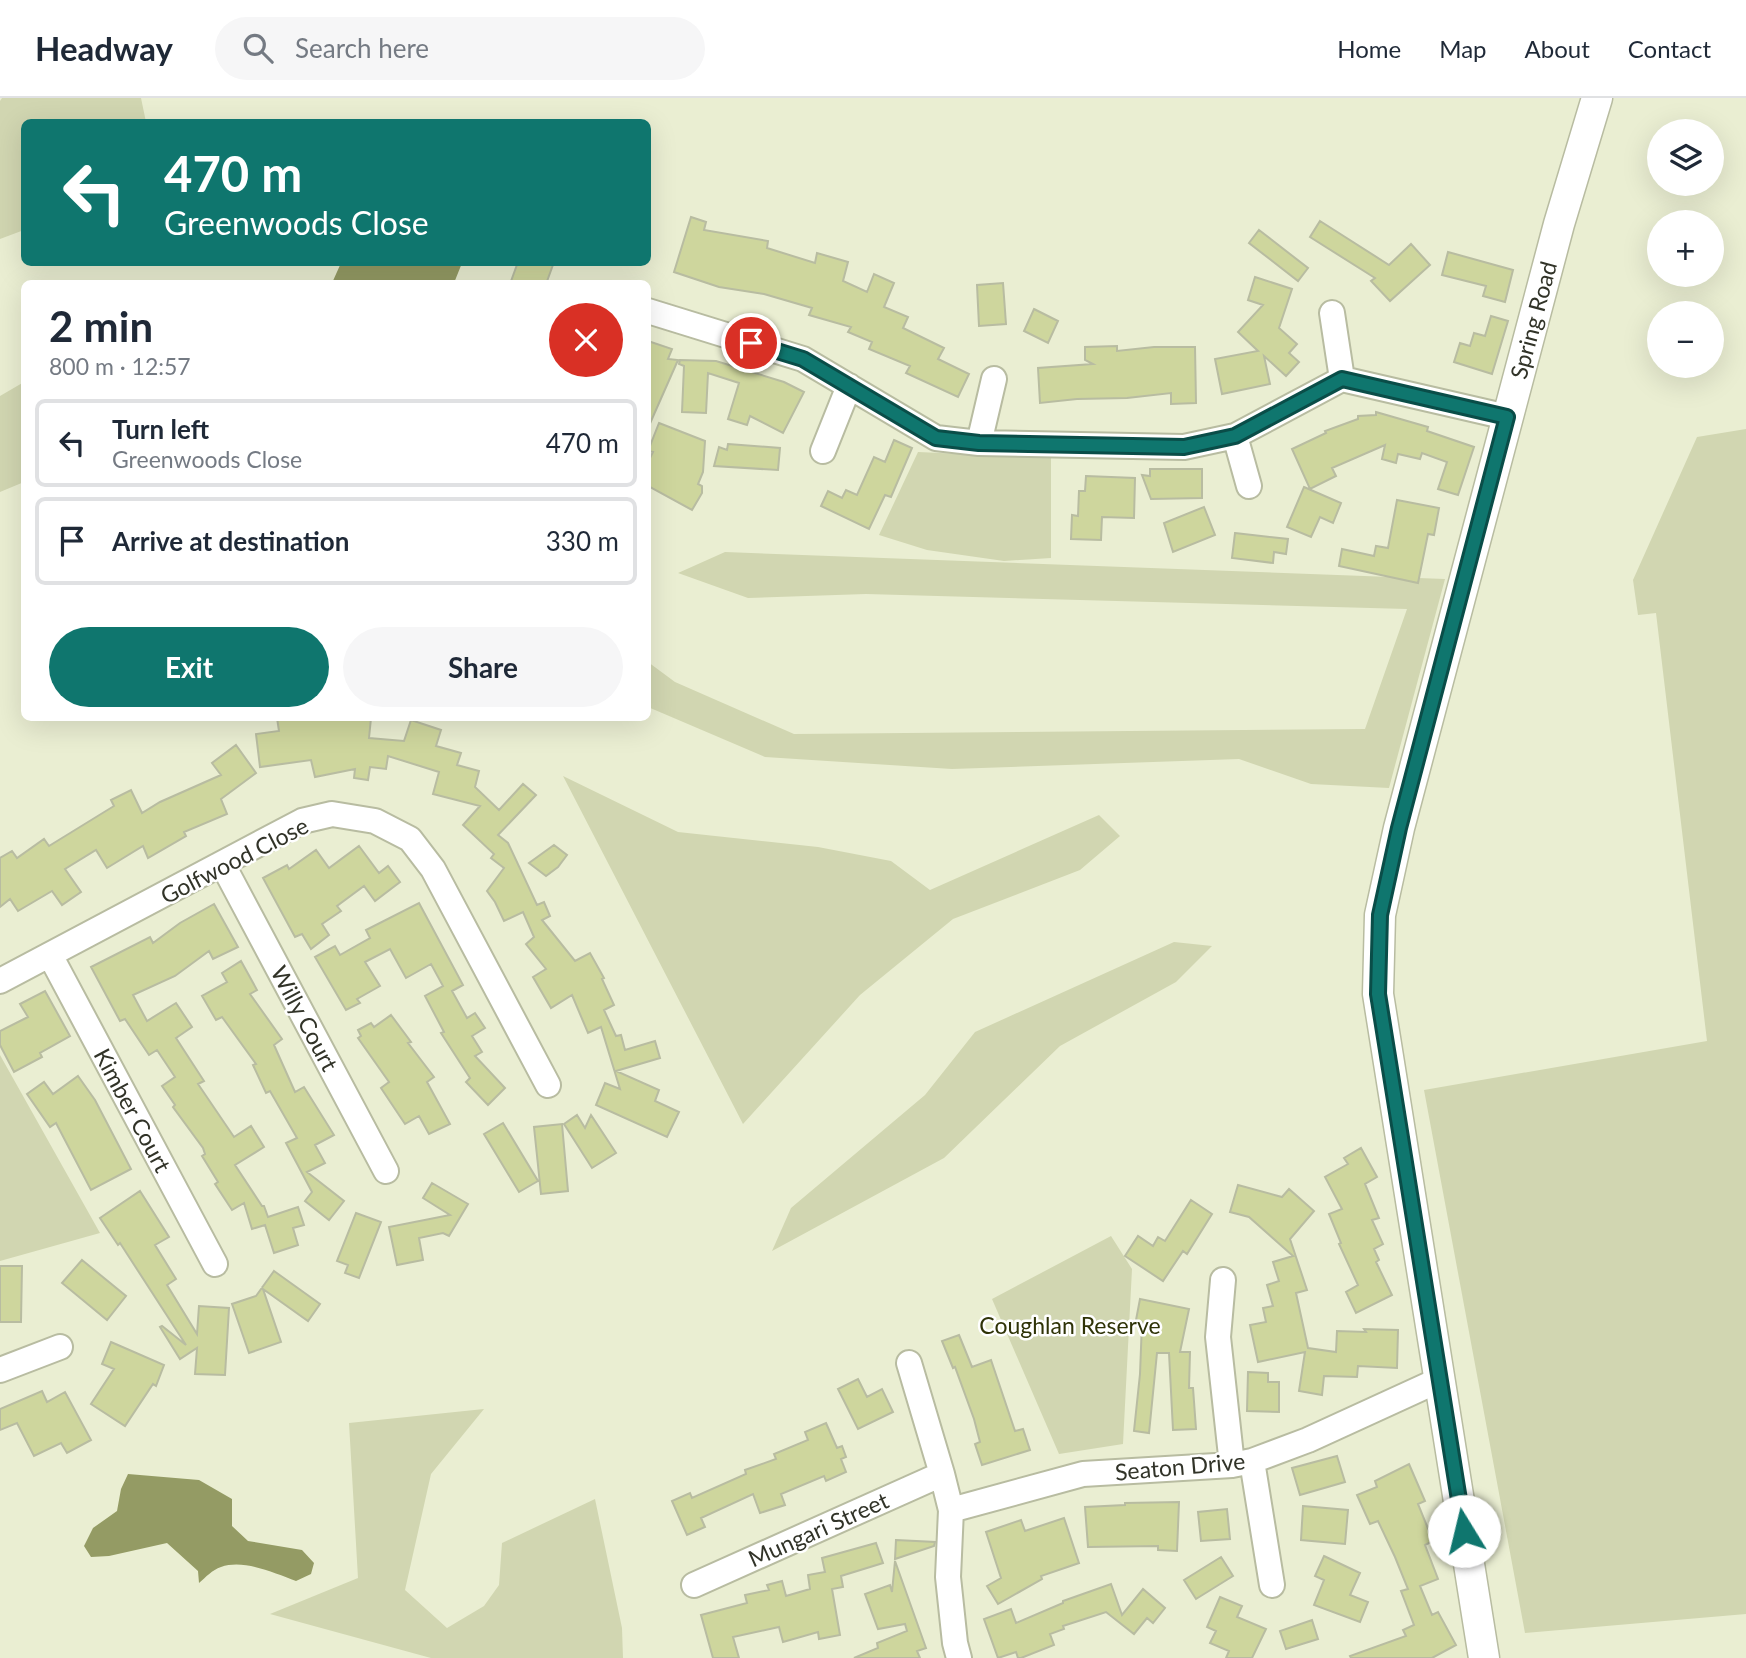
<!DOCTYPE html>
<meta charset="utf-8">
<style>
:root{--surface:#fff;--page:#f6f6f7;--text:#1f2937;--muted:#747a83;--line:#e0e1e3;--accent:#0f766e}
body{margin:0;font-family:Lato,sans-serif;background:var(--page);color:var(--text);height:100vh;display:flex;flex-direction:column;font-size:26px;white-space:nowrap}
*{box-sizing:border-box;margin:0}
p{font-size:23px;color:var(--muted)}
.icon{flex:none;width:38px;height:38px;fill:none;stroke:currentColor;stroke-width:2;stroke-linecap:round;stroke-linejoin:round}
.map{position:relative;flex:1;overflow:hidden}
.drawer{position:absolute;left:21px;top:182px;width:630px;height:441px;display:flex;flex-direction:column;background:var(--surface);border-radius:10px;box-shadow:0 7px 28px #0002}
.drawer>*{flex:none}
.banner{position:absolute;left:21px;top:21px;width:630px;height:147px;border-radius:10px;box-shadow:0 7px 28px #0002;background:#0f766e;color:#fff;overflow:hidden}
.fabs{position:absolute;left:1647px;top:21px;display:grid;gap:14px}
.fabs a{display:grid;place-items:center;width:77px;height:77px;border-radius:50%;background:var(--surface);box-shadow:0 7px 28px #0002;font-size:35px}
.pin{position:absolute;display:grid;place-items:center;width:60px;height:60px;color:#fff;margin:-30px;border:4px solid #fff;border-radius:50%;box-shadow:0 2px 7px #0007}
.me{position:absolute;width:77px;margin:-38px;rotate:351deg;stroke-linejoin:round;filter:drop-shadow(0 0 5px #0008)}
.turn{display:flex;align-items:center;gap:24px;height:147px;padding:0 28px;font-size:32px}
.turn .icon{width:91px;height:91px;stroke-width:2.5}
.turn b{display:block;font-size:49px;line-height:60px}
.round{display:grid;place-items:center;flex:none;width:74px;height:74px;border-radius:37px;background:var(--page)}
.headline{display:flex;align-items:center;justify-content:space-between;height:119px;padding:0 28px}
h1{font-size:42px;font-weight:700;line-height:52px}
.action{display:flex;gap:14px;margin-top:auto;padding:14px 28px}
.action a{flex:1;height:80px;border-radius:42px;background:var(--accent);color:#fff;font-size:28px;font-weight:700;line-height:80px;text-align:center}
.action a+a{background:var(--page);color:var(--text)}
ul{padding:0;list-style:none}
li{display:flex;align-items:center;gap:21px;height:88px;margin:0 14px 10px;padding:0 14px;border:4px solid var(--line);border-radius:10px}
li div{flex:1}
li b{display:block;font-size:26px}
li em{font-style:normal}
header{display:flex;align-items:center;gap:42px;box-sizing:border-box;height:98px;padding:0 35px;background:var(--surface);border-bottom:2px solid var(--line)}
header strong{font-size:33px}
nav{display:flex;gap:38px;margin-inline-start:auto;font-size:24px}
.search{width:490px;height:63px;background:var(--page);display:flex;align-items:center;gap:18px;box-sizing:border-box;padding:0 24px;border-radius:38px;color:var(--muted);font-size:26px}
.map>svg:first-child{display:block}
</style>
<header>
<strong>Headway</strong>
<div class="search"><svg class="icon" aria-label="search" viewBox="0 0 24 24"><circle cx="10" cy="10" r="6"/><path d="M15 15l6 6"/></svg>Search here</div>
<nav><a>Home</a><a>Map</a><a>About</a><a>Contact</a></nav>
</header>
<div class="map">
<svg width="1746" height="1560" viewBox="0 0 1746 1560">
<rect width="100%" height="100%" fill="#eaeed2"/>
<!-- green -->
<path fill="#d1d6b1" d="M2 0H141L146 24H24V132L0 141V3Z
M24 284V384L0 394V298Z
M1746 331V1516L1525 1535 1424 992 1707 943 1656 515 1638 517 1633 482 1697 339Z
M918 354 1051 360V460L1004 463 927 452 879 437Z
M725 454 1445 481 1389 690 1311 686 1239 661 952 671 765 659 648 609V564L675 584 794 636 1365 631 1407 511 866 496 748 500 678 475Z
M563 678 678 734 818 749 891 763 930 792 1099 717 1120 738 1080 772 953 821 860 897 743 1026Z
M1174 844 1212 848 1176 884 1060 948 944 1060 772 1153 791 1110 925 997 975 934Z
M0 957 100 1135 0 1163Z
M1111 1138 1132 1171 1123 1346 1059 1356 992 1201Z
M484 1311 431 1376 405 1492 447 1530 484 1508 499 1487 502 1445 595 1401 622 1530 623 1560H431L270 1516 358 1480 349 1325Z"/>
<!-- water -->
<path fill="#949b64" d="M341 165V164L462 165 454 185H332Z
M128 1376 199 1382 232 1401V1428L248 1443 302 1452 314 1465 311 1476 296 1483C274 1475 244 1461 221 1469 212 1472 206 1479 199 1485L198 1473 167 1445 109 1458 91 1459 84 1448 93 1430 117 1413 121 1391Z"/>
<!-- building -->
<path fill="#ced69d" stroke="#b8bca1" stroke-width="2" d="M691 119 706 124 704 132 768 143 767 150 815 165 817 155 848 164 843 183 867 194 874 176 894 185 884 209 908 219 903 230 944 250 938 261 969 276 958 299 906 275 910 268 869 251 872 244 848 234 851 229 809 217 812 210 764 196 719 189 674 174Z
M1320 123 1389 167 1411 146 1430 167 1390 203 1371 183 1375 180 1310 139Z
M1259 132 1308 170 1298 183 1249 145Z
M1448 154 1513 172 1505 204 1483 198 1486 188 1442 177Z
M518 164H554L546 186H510Z
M1255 179 1292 191 1279 230 1297 246 1289 255 1299 264 1286 278 1264 258 1270 286 1222 296 1215 261 1258 253 1238 234 1263 207 1248 202Z
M1003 185 1006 226 979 228 977 187Z
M1034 211 1058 223 1048 245 1024 233Z
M1491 218 1508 223 1492 276 1454 264 1460 245 1470 248 1474 235 1485 238Z
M648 243 672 251 668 261 678 262 648 330Z
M1117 248V253L1154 249H1195L1196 305 1171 306V295L1127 300 1077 301 1040 305 1038 270 1093 266 1085 262V249Z
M680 262 716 263 784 284 804 294 783 335 750 318 747 327 728 321 739 285 708 275 706 315 682 314 684 268 679 266Z
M1376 314 1428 329 1427 333 1474 349 1458 397 1438 391 1447 364 1422 355 1420 361 1398 356 1396 365 1382 361 1385 347 1332 370 1336 378 1310 391 1292 351 1326 335 1325 333 1358 321V318L1376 317Z
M659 325 705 343 703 374 698 386 702 388V395L692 412 648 388V364L653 354 648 353Z
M894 342 912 350 891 399 885 397 869 431 821 408 828 393 842 400 846 392 857 397 874 359 885 364Z
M728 346 780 350 778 372 714 368 719 349 727 352Z
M1150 371H1202V400L1151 401 1142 377 1150 378Z
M1086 378 1135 380 1134 420 1102 419 1101 442 1071 441 1072 417 1078 418 1079 393H1085Z
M1304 389 1341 405 1333 425 1320 419 1311 439 1287 429Z
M1397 402 1439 410 1434 437 1428 436 1418 485 1339 468 1342 451 1374 458 1376 448 1388 450Z
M1204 409 1215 437 1173 454 1164 425Z
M1235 435 1288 441 1286 456 1274 454 1273 465 1232 460Z
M277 620H371L369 640 404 643 411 622 441 632 436 648 461 655 457 667 479 673 475 689 499 712 523 686 536 697 498 737 508 745 537 807 544 804 550 818 542 822 575 863 590 855 604 880 602 881 614 907 604 912 616 938 621 937 625 952 655 943 660 960 616 973 659 992 655 1003 679 1014 667 1039 596 1007 605 985 620 991 601 929 588 935 572 897 551 910 533 879 546 871 526 846 534 839 523 814 504 823 495 804 487 793 504 770 491 760 494 756 463 727 480 708 433 696 439 674 388 658 386 671 370 669 368 682 354 680 355 671 315 679 311 662 260 669 256 636 279 633Z
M236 647 256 675 221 701 227 716 184 734 186 738 148 760 143 748 107 770 96 752 65 771 81 794 62 807 52 793 18 813 10 801 0 809V760L12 753 17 760 44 741 49 748 114 708 111 702 131 692 142 715 160 704 221 677 212 665Z
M554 747 567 757 558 769 546 778 529 765Z
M359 748 379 775 388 768 400 784 375 803 364 788 337 808 341 813 322 826 329 837 311 851 302 836 295 839 263 780 287 767 289 771 316 752 329 770Z
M419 805 463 887 452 893 467 920 475 915 485 930 472 938 482 954 475 958 505 990 488 1007 466 984 470 980 441 935 444 934 425 898 443 888 431 866 406 880 390 851 365 864 380 888 357 901 360 905 346 912 315 859 335 848 340 857 370 840 366 832Z
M214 806 238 849 213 861 209 853 175 878 133 897 147 923 176 905 192 929 176 940 204 983 198 986 234 1039 251 1028 264 1049 235 1067 262 1108H264L268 1119 298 1109 304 1127 293 1130 298 1147 274 1155 265 1127 252 1131 244 1105 232 1112 215 1086 218 1084 202 1058 205 1056 203 1050 173 1009 175 1007 162 988 175 979 157 952 149 957 125 921 120 923 91 869 150 839 153 845 180 825Z
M241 863 257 892 250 896 282 941 274 947 295 994 304 989 334 1037 315 1047 325 1065 307 1074 344 1103 329 1122 305 1103 312 1094 286 1045 297 1040 270 993 266 995 253 967 256 966 222 919 216 922 202 898 227 884 222 875Z
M45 893 70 938 40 955 42 959 14 974 0 947V933L28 919 20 906Z
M391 917 411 944 408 945 434 979 427 984 450 1026 429 1036 419 1018 405 1026 381 990 389 984 358 940 361 938 358 932 371 925 374 929Z
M78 978 95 1002 131 1071 91 1092 56 1025 50 1029 27 996 44 984 53 996Z
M577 1017 585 1030 591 1017 616 1055 592 1070 564 1026Z
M503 1025 538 1083 519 1094 484 1036Z
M562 1026 568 1093 541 1096 534 1029Z
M1361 1050 1377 1079 1365 1086 1379 1120 1372 1122 1383 1146 1374 1151 1379 1162 1376 1164 1392 1197 1356 1215 1346 1194 1358 1187 1339 1146 1341 1145 1329 1116 1342 1111 1325 1079 1348 1066 1344 1060Z
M432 1085 468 1106 449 1138 443 1135 419 1140 423 1162 397 1167 389 1129 450 1117 423 1100Z
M1238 1087 1282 1099 1289 1091 1314 1113 1290 1141 1307 1192 1296 1195 1308 1250 1336 1254 1337 1233 1366 1234 1364 1231 1398 1232 1397 1270 1358 1268 1357 1279 1324 1278 1322 1297 1299 1293 1305 1254 1258 1264 1250 1227 1266 1224 1263 1210 1273 1208 1267 1187 1279 1183 1273 1164 1293 1158 1249 1119 1230 1114Z
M140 1093 169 1139 155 1147 176 1181 167 1187 197 1236 199 1208 229 1210 225 1277 195 1276 197 1250 180 1261 160 1229 162 1228 186 1247 120 1145 118 1147 100 1120Z
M1191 1102 1212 1116 1187 1156 1183 1153 1163 1183 1125 1158 1138 1138 1153 1148 1158 1139 1165 1143Z
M356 1115 381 1124 359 1180 345 1175 348 1167 337 1163Z
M82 1162 126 1198 107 1222 62 1185Z
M0 1168H22L21 1224H0Z
M274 1173 320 1206 308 1223 263 1191 281 1244 249 1255 232 1206 256 1198Z
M1140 1201 1189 1211 1180 1254H1190L1189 1290H1193L1196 1331 1173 1332 1169 1255H1157L1149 1335 1134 1333 1140 1276 1142 1224 1136 1222Z
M959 1237 972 1269 991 1262 1015 1333 1023 1331 1030 1352 982 1367 975 1346 980 1344 974 1321 955 1269 953 1270 942 1243Z
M111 1244 164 1267 156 1288 153 1286 125 1328 91 1306 114 1271 102 1266Z
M1248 1274 1268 1275V1284H1279V1314L1247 1313Z
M858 1281 867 1299 882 1291 893 1314 858 1331 838 1291Z
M42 1293 47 1304 65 1294 91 1342 67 1355 61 1345 34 1358 17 1325 0 1332V1311Z
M826 1325 837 1350 842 1348 846 1359 841 1361 846 1374 826 1383 824 1378 781 1396 785 1407 760 1415 753 1396 701 1420 705 1429 687 1437 672 1403 690 1395 692 1400 746 1376 745 1372 776 1361 774 1356 808 1342 805 1334Z
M1337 1358 1345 1384 1300 1397 1292 1370Z
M1409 1366 1425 1403 1418 1406 1433 1443 1425 1447 1438 1481 1420 1488 1432 1517 1438 1514 1456 1547 1432 1560H1351L1350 1558 1406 1538 1403 1532 1414 1527 1401 1493 1408 1491 1395 1459 1378 1423 1370 1426 1357 1397 1377 1389 1375 1383Z
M1179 1404 1177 1453 1158 1452V1448L1088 1449 1085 1409 1125 1407V1405Z
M1303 1408 1348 1412 1345 1446 1301 1442Z
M1227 1411 1230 1441 1201 1443 1198 1414Z
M1064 1420 1079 1465 1041 1478 1042 1481 998 1506 987 1488 1001 1480 986 1434 1021 1422 1025 1433Z
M896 1442 935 1444 934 1448 895 1461Z
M876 1445 883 1465 841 1478 843 1489 832 1491 840 1537 819 1541 818 1534 783 1544 779 1529 733 1539 739 1560H713L701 1517 747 1505 745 1497 769 1492 767 1487 782 1483 786 1498 810 1491 808 1477 825 1474 822 1460Z
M1324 1458 1360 1475 1350 1497 1368 1504 1360 1524 1314 1507 1324 1482 1315 1478Z
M1221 1459 1233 1478 1196 1501 1184 1482Z
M895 1463 926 1550 917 1553 920 1560H854L878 1550 877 1545 907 1533 905 1526 878 1531 865 1496 890 1487 892 1494Z
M1111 1486 1122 1517 1143 1491 1165 1510 1153 1525 1147 1520 1134 1536 1106 1514 1063 1528 1064 1531 1050 1536 1054 1547 1021 1560H1018L1016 1554 998 1560 984 1521 1011 1511 1016 1525 1063 1505V1503Z
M1220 1499 1242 1508 1237 1519 1266 1531 1252 1560H1226L1229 1553 1210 1545 1216 1533 1207 1529Z
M1312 1522 1318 1541 1286 1551 1280 1533Z"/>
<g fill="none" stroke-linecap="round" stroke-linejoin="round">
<defs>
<path id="minor" d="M648 213 803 261 936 340 979 345 1184 349 1235 338 1342 281 1507 319
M1332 215 1342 281
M1235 338 1249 388
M979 345 994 281
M823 353 849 288
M223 767 386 1073
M50 857 215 1166
M0 883 302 723 332 716 375 723 410 741 433 771 548 987
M1223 1182 1218 1239 1232 1367
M909 1265 942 1376 951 1412 948 1479 955 1545 959 1560
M0 1272 60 1249
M1252 1363 1272 1487
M951 1412 1083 1376 1232 1367 1252 1363 1308 1342 1439 1282
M694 1487 942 1376"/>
<path id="major" d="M1484 1560 1378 896 1380 817 1399 730 1559 126 1597 0"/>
</defs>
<!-- minor casing -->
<use href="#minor" stroke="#b8bca1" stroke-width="28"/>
<!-- major casing -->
<use href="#major" stroke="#b8bca1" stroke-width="33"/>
<!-- minor -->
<use href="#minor" stroke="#fff" stroke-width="24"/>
<!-- major -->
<use href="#major" stroke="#fff" stroke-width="30"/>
</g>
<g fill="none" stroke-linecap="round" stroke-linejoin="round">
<defs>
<path id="route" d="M751 245 803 261 936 340 979 345 1184 349 1235 338 1342 281 1507 319 1399 730 1380 817 1378 896 1464 1433"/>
</defs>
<!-- route casing -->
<use href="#route" stroke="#0a4d48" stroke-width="18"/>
<!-- route -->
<use href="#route" stroke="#0f766e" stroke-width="12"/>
</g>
<g text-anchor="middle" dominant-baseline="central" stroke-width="5" stroke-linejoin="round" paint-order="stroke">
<!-- street labels -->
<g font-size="23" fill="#313328" stroke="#fff">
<text transform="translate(1533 222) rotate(-75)">Spring Road</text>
<text transform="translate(234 762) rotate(-27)">Golfwood Close</text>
<text transform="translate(305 920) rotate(62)">Willy Court</text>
<text transform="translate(133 1012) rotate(62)">Kimber Court</text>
<text transform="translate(1180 1368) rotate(-5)">Seaton Drive</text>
<text transform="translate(818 1431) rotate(-24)">Mungari Street</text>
</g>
<!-- park labels -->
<g font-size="23" fill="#2f3307" stroke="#fff">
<text x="1070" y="1227">Coughlan Reserve</text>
</g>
</g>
</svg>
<div class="fabs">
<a><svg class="icon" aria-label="layers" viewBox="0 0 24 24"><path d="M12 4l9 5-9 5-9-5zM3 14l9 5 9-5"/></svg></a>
<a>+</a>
<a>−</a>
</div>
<div class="pin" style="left:751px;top:245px;background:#d93025"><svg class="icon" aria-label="arrive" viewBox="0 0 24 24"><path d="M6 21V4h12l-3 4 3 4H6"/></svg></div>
<svg class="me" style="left:1464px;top:1433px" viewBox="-20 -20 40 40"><circle r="19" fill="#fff"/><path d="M0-13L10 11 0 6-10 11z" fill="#0f766e"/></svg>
<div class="banner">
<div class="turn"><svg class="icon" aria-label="left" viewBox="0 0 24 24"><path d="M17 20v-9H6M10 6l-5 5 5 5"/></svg><div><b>470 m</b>Greenwoods Close</div></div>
</div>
<section class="drawer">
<div class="headline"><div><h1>2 min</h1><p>800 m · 12:57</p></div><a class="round" style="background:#d93025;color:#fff"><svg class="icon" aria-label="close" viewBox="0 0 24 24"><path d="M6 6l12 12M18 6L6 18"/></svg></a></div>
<ul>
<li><svg class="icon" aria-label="left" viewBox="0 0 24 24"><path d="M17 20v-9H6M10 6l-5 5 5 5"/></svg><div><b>Turn left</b><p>Greenwoods Close</p></div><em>470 m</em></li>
<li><svg class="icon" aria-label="arrive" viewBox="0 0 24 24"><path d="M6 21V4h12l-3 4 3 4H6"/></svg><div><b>Arrive at destination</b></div><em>330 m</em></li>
</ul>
<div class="action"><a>Exit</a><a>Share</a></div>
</section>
</div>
